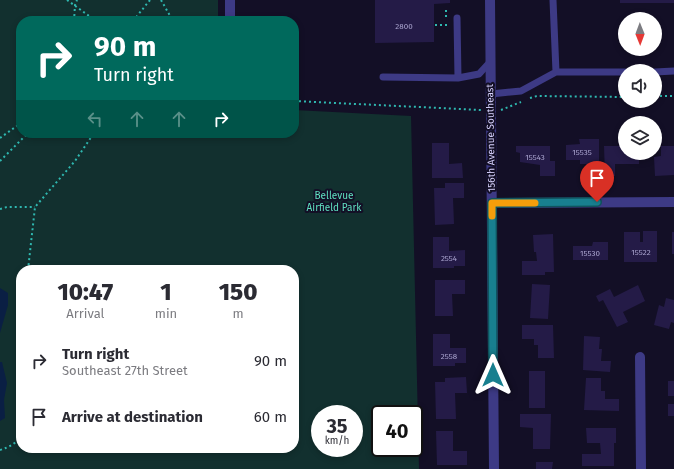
<!DOCTYPE html>
<style>
:root{--surface:#fff;--page:#f2f2f3;--text:#2b2b33;--muted:#7c7c81}
body{margin:0;font-family:"Fira Sans",sans-serif;background:var(--page);color:var(--text);height:100vh;display:flex;flex-direction:column;font-size:15px;white-space:nowrap}
*{box-sizing:border-box;margin:0}
p{font-size:13px;color:var(--muted)}
.icon{flex:none;width:22px;height:22px;fill:none;stroke:currentColor;stroke-width:2;stroke-linecap:round;stroke-linejoin:round}
.map{position:relative;flex:1;overflow:hidden}
.details{position:absolute;left:16px;top:265px;width:283px;height:188px;display:flex;flex-direction:column;background:var(--surface);border-radius:16px;box-shadow:0 2px 6px #0003}
.details>*{flex:none}
.hud{position:absolute;left:16px;top:16px;width:283px;height:122px;border-radius:16px;box-shadow:0 2px 6px #0003;background:#00695c;color:#fff;overflow:hidden}
.needle{width:26px;rotate:179deg}
.tools{position:absolute;left:618px;top:12px;display:grid;gap:8px}
.tools a{display:grid;place-items:center;width:44px;height:44px;border-radius:50%;background:var(--surface);box-shadow:0 2px 6px #0003;font-size:20px}
.speed{position:absolute;left:311px;top:405px;display:flex;gap:8px;font-size:20px;font-weight:700;text-align:center}
.speed>*{display:grid;place-content:center;width:52px;height:52px;border-radius:50%;background:var(--surface);box-shadow:0 2px 6px #0003;line-height:1}
.speed small{font-size:10px;font-weight:400}
.speed .limit{border:2px solid #111;border-radius:6px;background:#fff;color:#111}
.pin{position:absolute;display:grid;place-items:center;width:34px;height:34px;color:#fff;margin:-41px -17px;border-radius:50% 50% 50% 0;rotate:-45deg;box-shadow:0 0 4px #0007}
.pin .icon{rotate:45deg}
.me{position:absolute;width:44px;margin:-22px;rotate:0deg;stroke-linejoin:round;filter:drop-shadow(0 0 3px #0008)}
.turn{display:flex;align-items:center;gap:14px;height:84px;padding:0 12px;font-size:18px}
.turn .icon{width:52px;height:52px;stroke-width:2.5}
.turn b{display:block;font-size:28px;line-height:34px}
.lanes{display:flex;align-items:center;height:38px;padding:0 12px;background:#0003;justify-content:center;gap:20px;direction:ltr}
.lanes .off{opacity:.35}
.eta{display:flex;justify-content:space-evenly;align-items:center;height:68px;text-align:center}
.eta b{font-size:24px;font-weight:800;line-height:28px}
ul{padding:0;list-style:none}
li{display:flex;align-items:center;gap:12px;height:56px;padding:0 12px}
li div{flex:1}
li b{display:block;font-size:15px}
li em{font-style:normal}
.map>svg:first-child{display:block}
</style>
<div class="map">
<svg width="674" height="469" viewBox="0 0 674 469">
<rect width="100%" height="100%" fill="#130f26"/>
<!-- green -->
<path fill="#12302f" fill-rule="evenodd" d="M0 0H218V21H21V133H294V110L411 116 419 469H0ZM21 270H294V448H21ZM320 414H354V448H320ZM380 414H414V448H380Z"/>
<!-- water -->
<path fill="#0a1f44" d="M0 288 8 293V305L0 333Z
M0 362H2L7 383 4 400 5 418 0 421Z"/>
<!-- building -->
<path fill="#241b47" d="M375 0H450V3L434 4V42L375 43Z
M620 0H674V3H620Z
M579 139H599V176H586V164H580V160H566V145L580 144Z
M432 143H449V164L462 163 463 178H432Z
M516 146H550V161H555V176H540V165L520 162V153L516 152Z
M604 146H625V153H639V164H615V176H605Z
M661 146H674V175L655 176 654 157 661 156Z
M445 183H464V198H453L454 224 435 225 434 188H445Z
M643 231H657V262H624V232H640V242H643Z
M672 232H674V254H672Z
M553 234 554 272H545V275H522V261H537L536 252H534L533 235Z
M433 237H449V251L465 250V266H454V268H433Z
M593 242H608V260H573V246H592Z
M435 280H465V294H452L453 316H435Z
M532 284 550 285 548 319 530 318Z
M638 285 645 301 623 312 628 322 617 327 603 300 599 302 596 296 610 289 614 297Z
M666 298 674 300V323L671 322 669 329 654 325 659 305 664 307Z
M522 325H553L554 358H538V345H534V339H522Z
M433 334H450V348H466V363H455V366H433Z
M584 336 600 337 599 349H602L601 361H611L610 372 583 370Z
M529 371H545V408H529Z
M466 377 467 393H455L456 419H436L435 382H445V378Z
M586 378H601V391H605V399H619V411L584 410Z
M668 381H674V396H668Z
M668 404H674V416H668Z
M520 414H551L550 449H533V428L520 427Z
M586 428H616V443H614V466H582V454H601L600 443H587Z
M436 431H453V451H467V465H437Z
M536 462H553L552 469H536Z"/>
<g fill="none" stroke-linecap="round" stroke-linejoin="round">
<!-- path -->
<path stroke="#2fb8b0" stroke-width="2" stroke-dasharray="2 3" stroke-linecap="butt" d="M67 0 96 21
M161 0 173 21
M446 10V19
M74 21 75 5 77 0
M133 21 150 0
M435 25H447V23
M655 96H674
M530 98 537 96 625 97
M294 101 481 110
M501 110 521 102
M0 138 21 123
M0 161 28 133
M0 209 7 207H35
M28 270 35 207 75 161 94 133
M0 450C9 447 15 444 21 437"/>
<!-- service -->
<path stroke="#3d3a85" stroke-width="7" d="M457 18 458 78
M556 72H625
M655 72 674 71
M383 77 458 78 479 74 490 62
M491 94 521 91 556 72 553 0"/>
<!-- minor -->
<path stroke="#3d3a85" stroke-width="10" d="M230 0V21
M492 203 674 202
M640 357 641 469"/>
<!-- tertiary -->
<path stroke="#3d3a85" stroke-width="10" d="M490 0 494 469"/>
</g>
<g fill="none" stroke-linecap="round" stroke-linejoin="round">
<defs>
<path id="route" d="M493 375 492 203 597 202"/>
</defs>
<!-- route casing -->
<use href="#route" stroke="#10535d" stroke-width="10"/>
<!-- route -->
<use href="#route" stroke="#187f8f" stroke-width="7"/>
<!-- slow -->
<path stroke="#f59e0b" stroke-width="7" d="M492 216V203H535"/>
</g>
<g text-anchor="middle" dominant-baseline="central" stroke-width="4" stroke-linejoin="round" paint-order="stroke">
<!-- number labels -->
<g font-size="8" fill="#aca6d1">
<text x="404" y="26">2800</text>
<text x="582" y="152">15535</text>
<text x="535" y="157">15543</text>
<text x="641" y="252">15522</text>
<text x="590" y="253">15530</text>
<text x="449" y="258">2554</text>
<text x="449" y="356">2558</text>
</g>
<!-- street labels -->
<g font-size="10" fill="#d9d4ff" stroke="#130f26">
<text transform="translate(491 138) rotate(-91)">156th Avenue Southeast</text>
</g>
<!-- park labels -->
<g font-size="10" fill="#5fe0c0" stroke="#130f26">
<text x="334" y="196">Bellevue<tspan x="334" dy="12">Airfield Park</tspan></text>
</g>
</g>
</svg>
<div class="tools">
<a><svg class="needle" viewBox="-14 -14 28 28"><path d="M0-13l5 13h-10z" fill="#e53935"/><path d="M0 13l5-13h-10z" fill="#7c7c81"/></svg></a>
<a><svg class="icon" aria-label="sound" viewBox="0 0 24 24"><path d="M4 9h4l5-4v14l-5-4H4zM17 9q2 3 0 6"/></svg></a>
<a><svg class="icon" aria-label="layers" viewBox="0 0 24 24"><path d="M12 4l9 5-9 5-9-5zM3 14l9 5 9-5"/></svg></a>
</div>
<div class="speed"><div>35<small>km/h</small></div><div class="limit">40</div></div>
<div class="pin" style="left:597px;top:202px;background:#d93025"><svg class="icon" aria-label="arrive" viewBox="0 0 24 24"><path d="M6 21V4h12l-3 4 3 4H6"/></svg></div>
<svg class="me" style="left:493px;top:375px" viewBox="-20 -20 40 40"><path d="M0-17L14 15 0 8-14 15z" fill="#187f8f" stroke="#fff" stroke-width="4"/></svg>
<div class="hud">
<div class="turn"><svg class="icon" aria-label="right" viewBox="0 0 24 24"><path d="M7 20v-9h11M14 6l5 5-5 5"/></svg><div><b>90 m</b>Turn right</div></div>
<div class="lanes"><svg class="icon off" aria-label="left" viewBox="0 0 24 24"><path d="M17 20v-9H6M10 6l-5 5 5 5"/></svg><svg class="icon off" aria-label="ahead" viewBox="0 0 24 24"><path d="M12 20V5M6 11l6-6 6 6"/></svg><svg class="icon off" aria-label="ahead" viewBox="0 0 24 24"><path d="M12 20V5M6 11l6-6 6 6"/></svg><svg class="icon" aria-label="right" viewBox="0 0 24 24"><path d="M7 20v-9h11M14 6l5 5-5 5"/></svg></div>
</div>
<section class="details">
<div class="eta">
<div><b>10:47</b><p>Arrival</p></div>
<div><b>1</b><p>min</p></div>
<div><b>150</b><p>m</p></div>
</div>
<ul>
<li><svg class="icon" aria-label="right" viewBox="0 0 24 24"><path d="M7 20v-9h11M14 6l5 5-5 5"/></svg><div><b>Turn right</b><p>Southeast 27th Street</p></div><em>90 m</em></li>
<li><svg class="icon" aria-label="arrive" viewBox="0 0 24 24"><path d="M6 21V4h12l-3 4 3 4H6"/></svg><div><b>Arrive at destination</b></div><em>60 m</em></li>
</ul>
</section>
</div>
